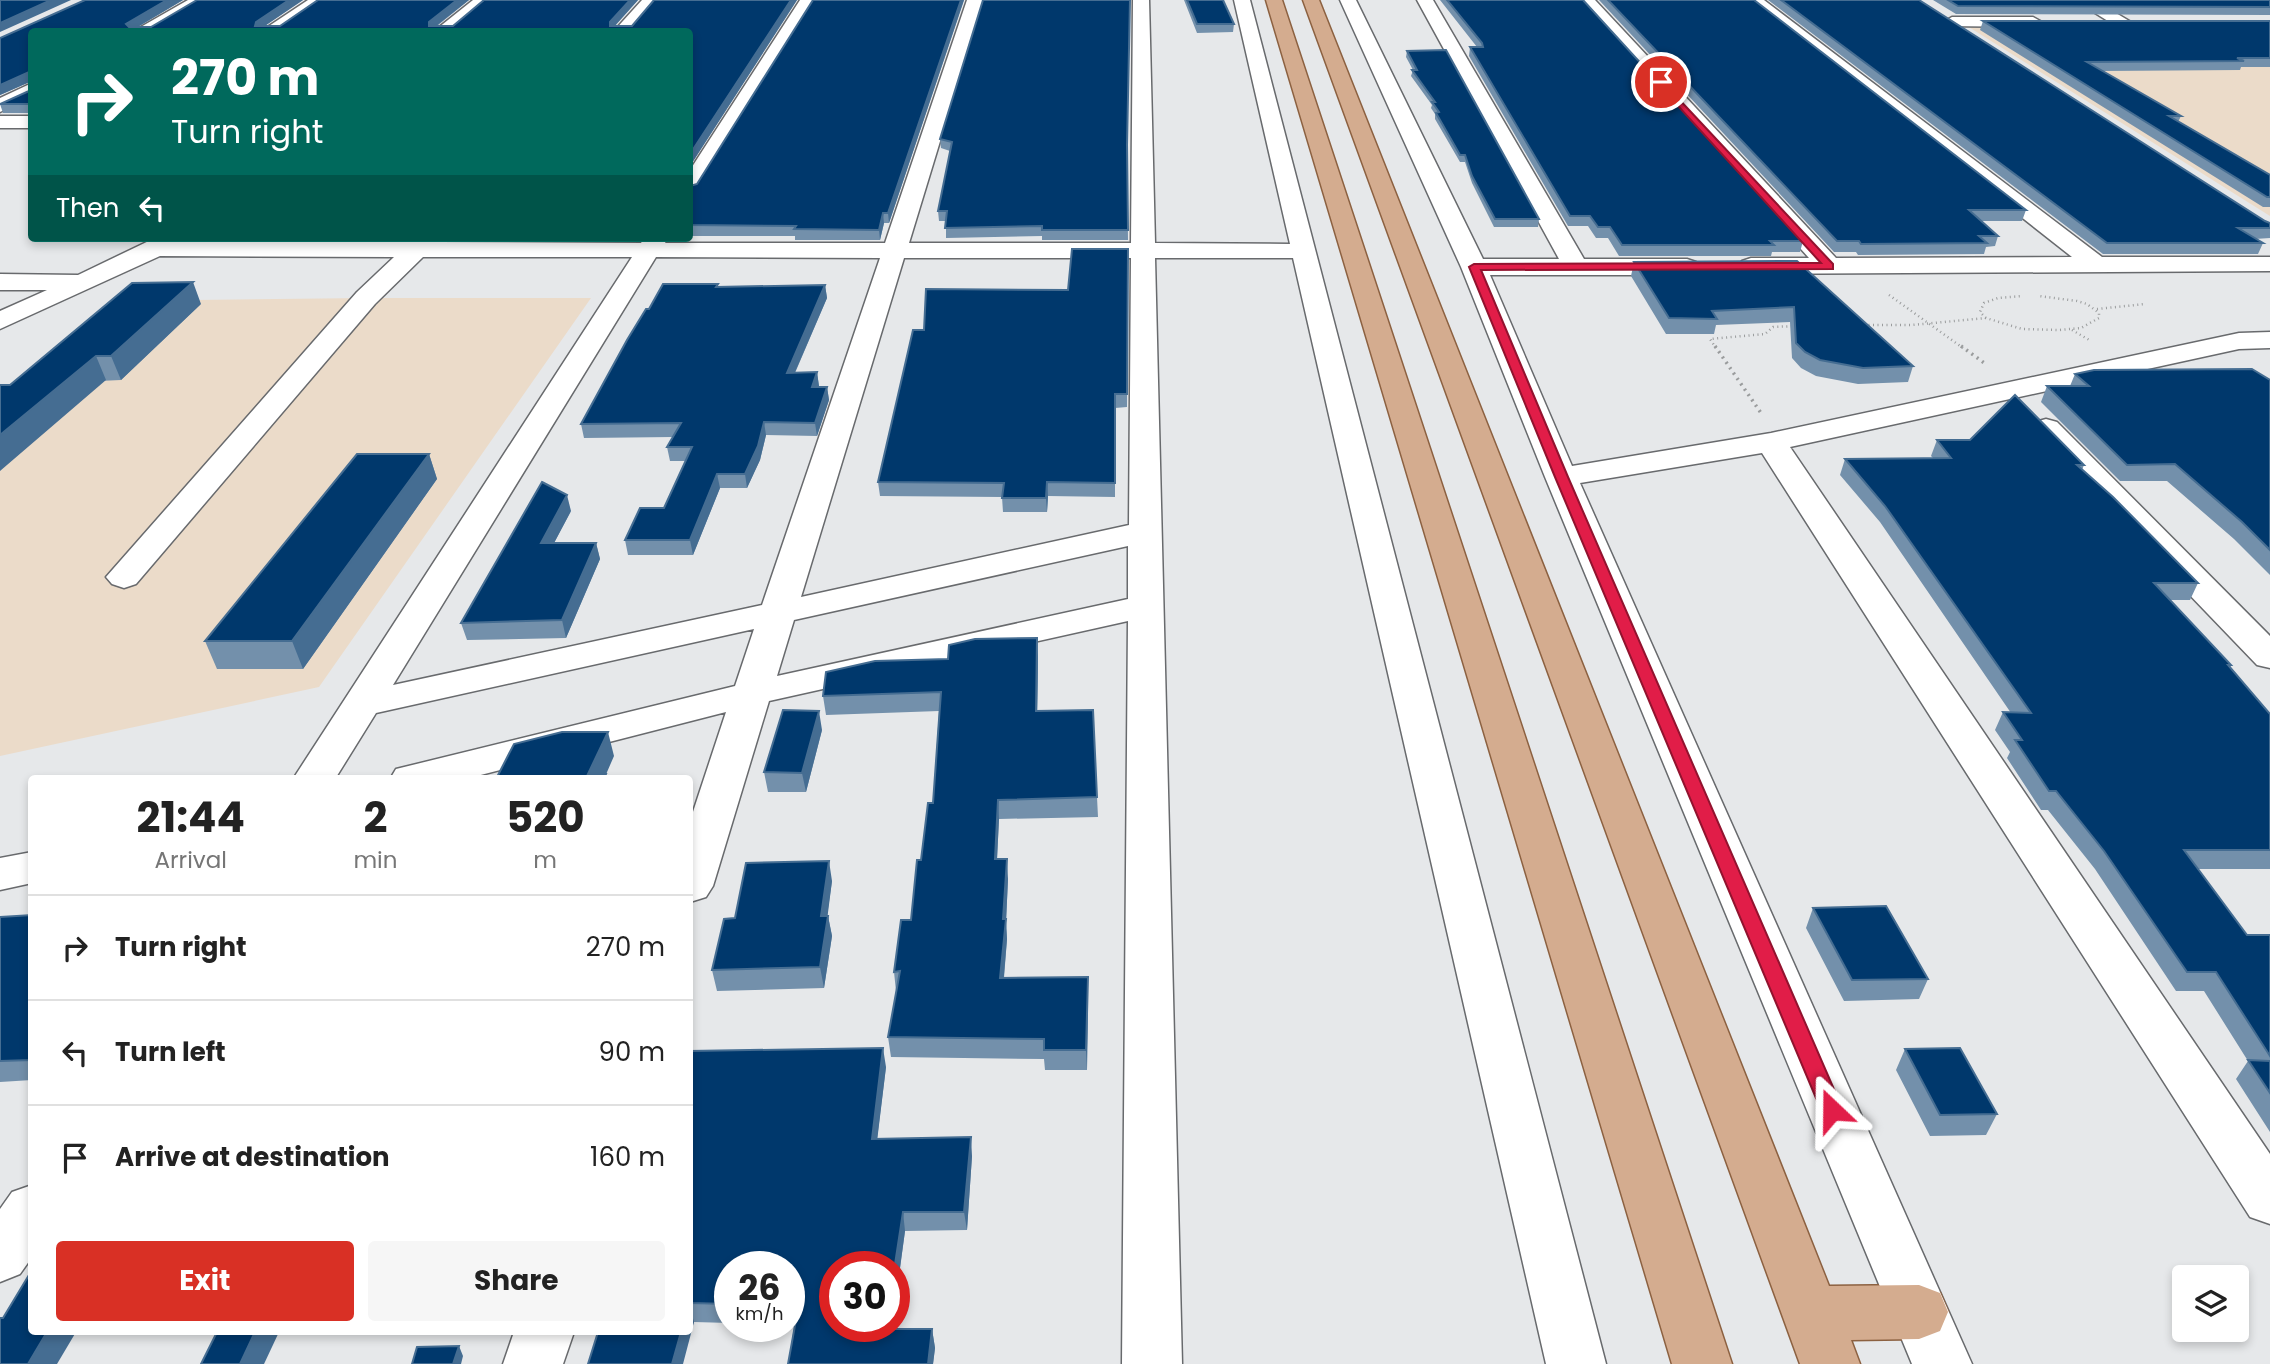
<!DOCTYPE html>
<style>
:root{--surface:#fff;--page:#f6f6f6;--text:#222;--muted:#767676;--line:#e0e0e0;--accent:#d93025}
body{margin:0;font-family:Poppins,sans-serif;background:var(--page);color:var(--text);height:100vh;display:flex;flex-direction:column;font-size:26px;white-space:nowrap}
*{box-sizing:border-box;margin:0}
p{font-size:23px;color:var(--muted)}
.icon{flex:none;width:38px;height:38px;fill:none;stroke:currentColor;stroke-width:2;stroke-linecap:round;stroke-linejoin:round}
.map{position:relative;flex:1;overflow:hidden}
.sheet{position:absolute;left:28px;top:775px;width:665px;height:560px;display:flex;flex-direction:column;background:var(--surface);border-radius:7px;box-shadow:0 4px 10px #0003}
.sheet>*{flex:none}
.banner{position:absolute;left:28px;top:28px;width:665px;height:214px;border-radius:7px;box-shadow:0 4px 10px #0003;background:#00695c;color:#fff;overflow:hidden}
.tools{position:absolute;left:2172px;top:1265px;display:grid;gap:14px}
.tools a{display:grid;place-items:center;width:77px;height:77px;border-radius:7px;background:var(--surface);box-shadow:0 4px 10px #0003;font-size:35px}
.speed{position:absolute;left:714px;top:1251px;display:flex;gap:14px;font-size:35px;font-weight:700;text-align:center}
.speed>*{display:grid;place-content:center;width:91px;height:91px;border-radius:50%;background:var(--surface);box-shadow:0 4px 10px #0003;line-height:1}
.speed small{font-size:18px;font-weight:400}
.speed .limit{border:10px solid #d22;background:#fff;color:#111}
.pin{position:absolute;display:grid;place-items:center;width:60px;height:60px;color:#fff;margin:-30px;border:4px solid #fff;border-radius:50%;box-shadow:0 2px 7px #0007}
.me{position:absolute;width:77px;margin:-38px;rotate:337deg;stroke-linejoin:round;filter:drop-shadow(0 0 5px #0008)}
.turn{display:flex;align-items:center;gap:24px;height:147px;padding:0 28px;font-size:32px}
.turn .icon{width:91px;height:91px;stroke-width:2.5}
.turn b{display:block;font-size:49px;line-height:60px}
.then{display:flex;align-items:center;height:66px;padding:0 28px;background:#0003;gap:14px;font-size:26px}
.eta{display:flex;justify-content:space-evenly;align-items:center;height:119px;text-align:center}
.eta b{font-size:42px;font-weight:700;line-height:49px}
.primary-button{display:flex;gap:14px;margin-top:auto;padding:14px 28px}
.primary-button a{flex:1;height:80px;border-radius:7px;background:var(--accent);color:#fff;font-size:28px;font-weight:700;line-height:80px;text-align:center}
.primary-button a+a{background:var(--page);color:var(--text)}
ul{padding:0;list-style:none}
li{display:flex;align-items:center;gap:21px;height:105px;padding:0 28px;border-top:2px solid var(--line)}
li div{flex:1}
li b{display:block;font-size:26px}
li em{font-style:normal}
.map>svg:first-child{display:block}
</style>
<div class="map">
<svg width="2270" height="1364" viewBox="0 0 2270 1364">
<rect width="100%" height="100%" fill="#e6e8ea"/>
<!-- education -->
<path fill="#ebdbc9" d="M2270 22V216L1964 24Z
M366 298H591L319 687 0 756V394L114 301Z"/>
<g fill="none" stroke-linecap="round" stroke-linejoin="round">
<defs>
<path id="minor" d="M188 0H208L154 32H132Z
M308 0H327L281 32H260Z
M473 0H491L453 32H433Z
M642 0H659L631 32H613Z
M800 0H816L701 186 698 191 690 193V170Z
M967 0H983L909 243H1131L1133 0H1149L1155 243 1290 244 1234 0H1250L1606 1364H1546L1293 258H1155L1182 1364H1122L1128 621 769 701 713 886 706 897 690 902V821L726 712 465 779H390L396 769 735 686 754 629 376 713 335 779H293L632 257H423L375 304 136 584 124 588 112 584 106 577 357 292 394 257 160 256 0 329V311L47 290H0V274L78 275 155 238H182L179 242H410L414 238H437V242L641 243 644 238H668L665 243H885ZM656 257 880 258 762 605 393 685ZM904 258H1131L1129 525 801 597ZM1128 546V599L777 676 794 620Z
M1340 0H1356L1483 259H1559L1417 0H1433L1584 259H1687L1696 262 1700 267 1696 272 1687 275H1490L1572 466 1771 433 2239 333 2270 332V348L2239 349 1790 447 2270 1154V1224L2250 1217 1762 453 1580 483 1972 1364H1912L1545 477 1461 267Z
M1578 0H1595L1836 258 2072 257 1746 0H1764L2102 257H2270V271L1751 274 1742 271 1738 266 1742 261 1751 258H1809Z
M2074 0H2094L2131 22 2122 27 2116 26Z
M1952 17H2033L2042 22 2033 27 1946 26 1943 22Z
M32 83V97L0 112V98Z
M0 116H32V128H0Z
M2046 419 2057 422 2270 636V668L2257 665 2035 434 2031 428 2035 422Z
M32 852V883L0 890V858Z
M32 1185V1257L20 1274 0 1282V1209L12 1192Z
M514 1332H574L563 1364H503Z"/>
<path id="major" d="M1266 0H1282L1732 1364H1672Z
M1303 0H1319L1829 1286 1919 1285 1940 1293 1948 1312 1940 1331 1919 1339 1851 1340 1860 1364H1800Z"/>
</defs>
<!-- minor casing -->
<use href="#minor" stroke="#686a6d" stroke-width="3"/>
<!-- major casing -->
<use href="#major" stroke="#8c6141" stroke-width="3"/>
<!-- path-far1 -->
<path stroke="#9a9c9d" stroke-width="2.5" stroke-dasharray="1 3.5" stroke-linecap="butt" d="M1889 295 1963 348
M2097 309 2145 304
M1986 318 1980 312 1984 303 1998 298 2023 296
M1864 325H1912L1986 318 2022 329 2059 330 2081 328 2099 318V313L2087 304 2077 301 2039 296
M2072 330 2091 341
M1716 348 1710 339 1765 334 1773 327 1796 326"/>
<!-- path -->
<path stroke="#9a9c9d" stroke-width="3.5" stroke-dasharray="2 4.5" stroke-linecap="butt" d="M1715 346 1761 413
M1961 346 1987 365"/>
<!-- minor -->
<use href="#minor" fill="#fff" fill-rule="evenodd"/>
<!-- major -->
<use href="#major" fill="#d4ac8f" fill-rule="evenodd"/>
</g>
<!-- wall -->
<path fill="#7390ab" d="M85 0H183L138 27H151L197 0H303L264 26H280L318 0H469L437 26H453L484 0H638L615 26H632L654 0H797L690 166V32H32V113H3L0 104 29 91V82L0 95V38Z
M813 0H964L889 223H884L880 240H795V236H690V186L697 184Z
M1184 0H1223L1234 24 1233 32 1197 33Z
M1440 0H1583L1803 241 1800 252H1772L1771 256H1619L1608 238H1596L1588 226H1568L1469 56 1470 47H1477Z
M1599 0H1754L2026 210 2022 221H1981L1998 236 1995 246 1986 247 1984 254 1858 255 1856 252H1834Z
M1768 0H1919L2265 221 2270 223V238L2255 239 2263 243 2258 254H2103Z
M1933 0H2270V15L1956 14Z
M1983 21H2270V67H2241L2240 70 2102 71 2181 116 2178 122 2270 175V207H2263L1980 30Z
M1407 51 1539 219 1538 227H1494L1472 183 1465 162H1460L1435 119V114L1431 108 1432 105 1411 76 1413 70 1406 57Z
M940 139 1127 151 1128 240H1042V236L946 238V221H939L938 211 950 151 941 148Z
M552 238H641L640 239Z
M1128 249 1127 407 1115 408V497L1048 496 1047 512H1003L1002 497 880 496 878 482 1068 290Z
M1797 261 1913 366 1908 382 1858 384 1816 376 1801 368 1792 358 1790 322 1716 325 1714 334H1666L1631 276 1634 262Z
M825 285 827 298 795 373 817 372 819 387H827L829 400 817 436 766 435 760 460 747 488H720L693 555H628L625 540 664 508 686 461H670L667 447 673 437 584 438 581 424 649 309 718 287Z
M201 304 121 380 10 385Z
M2075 374 2270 380V575L2234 539 2167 481H2120L2041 402 2047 386H2070Z
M1937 440 2084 465 2082 470 2198 583 2190 600H2170L2231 665 2230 668 2270 714V869H2198L2247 935H2270V1132L2236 1079 2248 1061 2204 991H2176L2095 869 2048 810H2041L2007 758 2010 752 1995 730 2003 712 2011 713 1880 522 1840 475 1845 459 1933 458 1931 456Z
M429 454 437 479 303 669H217L205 641Z
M571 511 554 543H596L600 559 566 638 467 640 461 623Z
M1038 656 1037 711 1097 797 1098 817 999 819 997 859 1008 879 1006 922 1007 939 1004 978 1088 977 1087 1070H1045L1044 1059 891 1057 888 1037 896 991 894 972 911 920 933 803 939 711 826 715 823 696Z
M822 730 806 792H768L764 772Z
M832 881 827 916H828L832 936 824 988 717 991 712 970 735 918Z
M1813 908 1928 979 1919 999 1844 1001 1806 928Z
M32 915V1080L0 1082V917Z
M1905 1049 1997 1114 1986 1135 1930 1136 1896 1070Z
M690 1051 886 1067 877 1139 972 1156 967 1230 905 1231 892 1329H932L935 1348 933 1364H788L794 1327H791V1324H789V1267H730V1323L694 1322 690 1332Z
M314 1332H364L363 1334Z"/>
<!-- shaded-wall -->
<path fill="#456d92" d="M51 0H71L0 32V23Z
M167 0H183L129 32 126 24Z
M289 0H303L259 30 255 26 256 22Z
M457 0H469L431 30 429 26V22Z
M630 0H638L611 30 610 22Z
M791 0H797L690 166V154Z
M961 0H964L889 223 888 213Z
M29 72 32 81 0 95V85Z
M883 213 884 223 880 240 879 230Z
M193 282 201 304 121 380 111 356Z
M825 285 827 298 789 386 787 373Z
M96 356 106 380 0 471V435Z
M817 372 819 386 814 400 812 387Z
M827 387 829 400 817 436 815 423Z
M764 422 766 435 760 460 747 488 745 474Z
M429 454 437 479 303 669 292 641Z
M717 474 720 488 693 555 690 540Z
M1047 482 1048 496 1047 512 1046 498Z
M567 495 571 511 545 560 541 543Z
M596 543 600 559 566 638 562 620Z
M1037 638 1038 656 1037 730 1036 711Z
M819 711 822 730 806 792 802 773Z
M608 732 614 756 604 779 588 774Z
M998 800 999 819 996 879 995 859Z
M1007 859 1008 879 1006 922 1007 939 1002 998 1000 978Z
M829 861 832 881 825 936 821 916Z
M828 916 832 936 824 988 820 967Z
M1088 977V997L1087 1070 1086 1050Z
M883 1048 886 1067 875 1158 872 1139Z
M971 1137 972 1156 967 1230 964 1212Z
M903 1212 905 1231 894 1311V1271Z
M690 1307 694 1322 683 1364H672L681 1332H690Z
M932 1329 935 1348 933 1364H928Z
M47 1332H76L57 1364H28Z
M255 1332H279L264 1364H240Z
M459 1346 463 1356 461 1364H453Z"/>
<!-- building -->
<path fill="#00386c" stroke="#456d92" stroke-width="2" d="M0 0H51L0 23Z
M85 0H167L126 24 129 27H151L197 0H289L256 22 255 26H280L318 0H457L429 22V26H453L484 0H630L610 22V26H632L654 0H791L690 154V32H32V107L28 104H0L29 91V72L0 85V38Z
M813 0H961L888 213H883L879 230 794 229 796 226 690 225V186L697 184Z
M983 0H1130L1127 145 1128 230H1042V226L945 228 947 211H938L952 142 940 139Z
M1187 0H1223L1234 24H1197Z
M1447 0H1583L1803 241H1770L1774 245H1622L1610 227H1598L1590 216H1570L1470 47H1483L1482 43Z
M1608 0H1754L2026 210H1969L1998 236H1979L1987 243 1861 244 1859 241H1837Z
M1781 0H1919L2265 221 2270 223V228H2238L2263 243H2107Z
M1948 0H2270V7L1958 6Z
M1983 21H2270V58H2237L2244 61 2087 62 2181 116H2169L2270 175V197H2267Z
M1446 50 1539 219H1495L1472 176 1465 155H1460L1436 113 1439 112 1432 102H1435L1412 70H1417L1407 51Z
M1072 249H1128L1127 394H1115V483L1047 482 1046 498H1002L1004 483 878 482 913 330H924L926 289 1068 290Z
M1797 261 1913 366 1863 368 1820 360 1805 352 1796 343 1794 307 1712 311 1717 319 1669 318 1634 262Z
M193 282 111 356H96L0 435V385H10L132 283Z
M663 284H718L716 287 825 285 787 373 817 372 812 387H827L815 423 764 422 758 446 745 474H717L690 540H625L640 508H664L692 447H667L681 423 581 424 627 340 646 309H649Z
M2252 369 2270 380V550L2242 522 2175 464 2127 465 2047 386H2089L2075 374 2094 370Z
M2015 395 2084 465H2077L2113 497 2198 583H2154L2231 665H2228L2270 714V850H2184L2247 935H2270V1056L2216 972H2187L2104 851 2056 791H2049L2015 740H2022L2003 712 2031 713 1885 506 1845 459 1951 458 1937 440H1970Z
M357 454H429L292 641H205Z
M542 482 567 495 541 543H596L562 620 461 623Z
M1037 638 1036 711 1093 710 1097 797 998 800 995 859H1007L1003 919H1006L1000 978 1088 977 1086 1050H1044V1039L888 1037 900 971 894 972 901 920H911L917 860H921L928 803H933L941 692 823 696 826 672 875 661 948 659 949 645 975 639Z
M783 710 819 711 802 773 764 772Z
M562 732H608L588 774H606L604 779H496L514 744Z
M829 861 821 916H828L820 967 712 970 724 919 735 918 746 863Z
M1886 906 1928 979 1852 980 1813 908Z
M32 915V1060L0 1061V917Z
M883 1048 872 1139 971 1137 964 1212H903L894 1271V1267H835V1326H886V1329H932L928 1364H788L798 1309H789V1267H730V1304L690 1303V1051Z
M1960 1048 1997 1114 1940 1115 1905 1049Z
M2248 1060 2270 1061V1093Z
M32 1270V1332H47L28 1364H0V1318H3Z
M217 1332H255L240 1364H201Z
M598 1332H681L672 1364H588Z
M459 1346 453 1364H412L417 1347Z"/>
<!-- route -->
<path fill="#e11d48" stroke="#92132f" stroke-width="2" d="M1661 80 1833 264V269L1481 270 1568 477 1843 1110 1840 1116 1832 1118 1824 1116 1821 1110 1555 477 1469 267 1474 264 1821 263 1658 84Z"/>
</svg>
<div class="tools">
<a><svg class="icon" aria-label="layers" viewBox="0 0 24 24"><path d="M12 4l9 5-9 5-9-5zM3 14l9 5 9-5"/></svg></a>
</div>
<div class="speed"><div>26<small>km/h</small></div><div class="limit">30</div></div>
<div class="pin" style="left:1661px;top:82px;background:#d93025"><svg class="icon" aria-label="arrive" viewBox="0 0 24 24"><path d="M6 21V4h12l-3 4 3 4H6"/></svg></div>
<svg class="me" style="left:1832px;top:1110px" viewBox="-20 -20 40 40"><path d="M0-17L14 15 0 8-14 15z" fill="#e11d48" stroke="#fff" stroke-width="4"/></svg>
<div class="banner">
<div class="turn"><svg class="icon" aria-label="right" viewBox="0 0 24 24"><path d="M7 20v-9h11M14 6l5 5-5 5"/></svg><div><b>270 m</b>Turn right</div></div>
<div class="then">Then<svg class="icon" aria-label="left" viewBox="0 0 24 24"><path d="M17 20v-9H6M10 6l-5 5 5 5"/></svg></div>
</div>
<section class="sheet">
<div class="eta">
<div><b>21:44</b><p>Arrival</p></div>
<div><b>2</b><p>min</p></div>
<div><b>520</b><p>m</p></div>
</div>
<ul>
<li><svg class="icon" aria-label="right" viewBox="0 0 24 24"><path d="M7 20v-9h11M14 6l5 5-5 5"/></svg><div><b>Turn right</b></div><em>270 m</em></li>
<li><svg class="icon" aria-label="left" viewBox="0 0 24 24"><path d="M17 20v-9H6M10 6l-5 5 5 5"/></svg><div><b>Turn left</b></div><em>90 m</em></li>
<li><svg class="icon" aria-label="arrive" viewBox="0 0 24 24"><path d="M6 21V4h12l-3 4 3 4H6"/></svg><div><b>Arrive at destination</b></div><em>160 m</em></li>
</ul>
<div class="primary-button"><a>Exit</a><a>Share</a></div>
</section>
</div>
